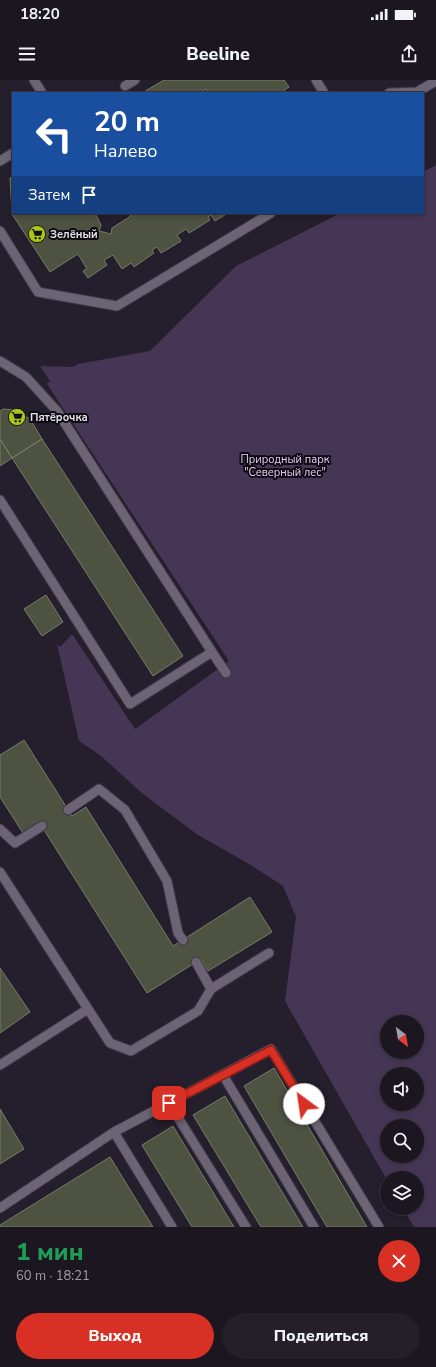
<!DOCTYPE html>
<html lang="ru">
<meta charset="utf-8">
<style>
:root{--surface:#1c1621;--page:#251f2a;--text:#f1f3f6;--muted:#a09fa5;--line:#3a353f;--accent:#d93025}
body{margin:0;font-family:"Nunito Sans",sans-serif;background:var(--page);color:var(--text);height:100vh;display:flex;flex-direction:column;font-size:15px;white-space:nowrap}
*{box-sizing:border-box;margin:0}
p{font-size:13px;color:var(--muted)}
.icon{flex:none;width:22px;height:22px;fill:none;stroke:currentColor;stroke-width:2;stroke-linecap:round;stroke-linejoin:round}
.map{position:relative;height:1147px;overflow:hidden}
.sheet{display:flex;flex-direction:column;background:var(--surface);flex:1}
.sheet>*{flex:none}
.top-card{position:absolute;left:12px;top:12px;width:412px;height:122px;border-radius:0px;box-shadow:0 2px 6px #0003,0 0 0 1px var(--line);background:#1a4fa0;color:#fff;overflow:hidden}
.needle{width:26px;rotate:149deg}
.controls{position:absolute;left:380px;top:935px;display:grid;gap:8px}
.controls a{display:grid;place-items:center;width:44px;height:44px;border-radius:50%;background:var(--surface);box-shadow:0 2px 6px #0003,0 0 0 1px var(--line);font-size:20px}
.pin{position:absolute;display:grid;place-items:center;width:34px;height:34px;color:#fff;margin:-17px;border-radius:8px;box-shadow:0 2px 6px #0006}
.me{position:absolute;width:44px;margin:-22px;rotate:329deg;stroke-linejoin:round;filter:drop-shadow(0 0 3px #0008)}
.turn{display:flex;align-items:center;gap:14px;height:84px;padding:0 16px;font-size:18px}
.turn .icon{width:52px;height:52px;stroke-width:2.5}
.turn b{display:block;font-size:28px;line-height:34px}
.then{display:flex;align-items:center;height:38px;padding:0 16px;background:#0003;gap:8px;font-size:15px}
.round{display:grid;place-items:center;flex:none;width:42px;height:42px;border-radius:21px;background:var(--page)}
.head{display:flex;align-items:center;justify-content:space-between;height:68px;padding:0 16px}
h1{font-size:24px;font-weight:800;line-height:30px;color:#1e9e55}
.action{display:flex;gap:8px;margin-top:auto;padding:8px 16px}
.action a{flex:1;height:46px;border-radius:24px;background:var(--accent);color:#fff;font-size:16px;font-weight:800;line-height:46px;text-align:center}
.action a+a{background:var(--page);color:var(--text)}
.status{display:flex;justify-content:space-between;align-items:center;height:28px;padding:0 20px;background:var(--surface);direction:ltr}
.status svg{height:11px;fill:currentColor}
header{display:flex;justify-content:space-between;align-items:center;height:52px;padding:0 16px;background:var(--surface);font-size:18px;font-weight:800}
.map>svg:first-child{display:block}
</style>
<div class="status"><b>18:20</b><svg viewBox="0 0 49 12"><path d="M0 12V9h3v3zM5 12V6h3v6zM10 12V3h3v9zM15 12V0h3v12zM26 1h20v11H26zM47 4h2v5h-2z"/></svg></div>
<header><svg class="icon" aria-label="menu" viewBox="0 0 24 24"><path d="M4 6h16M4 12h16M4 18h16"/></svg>Beeline<svg class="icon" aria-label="share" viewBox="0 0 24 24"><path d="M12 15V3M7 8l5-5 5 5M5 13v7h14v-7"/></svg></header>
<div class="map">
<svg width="436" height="1147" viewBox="0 0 436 1147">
<rect width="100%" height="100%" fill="#251e2c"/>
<!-- green -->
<path fill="#463656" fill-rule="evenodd" d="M436 85V1147H414L403 1128H417V1098H387V1100L285 921 296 837 283 806 249 784 198 755 143 714 100 675 79 661 57 564 60 567 72 554 135 649 229 581 47 304 50 301 40 286 73 287 78 284 150 271 236 186 341 133H423V92ZM387 942H417V972H387ZM387 994H417V1024H387ZM387 1046H417V1076H387Z"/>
<!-- building -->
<path fill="#4e5241" stroke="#777c69" d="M164 0H284L289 7 284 10 286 13H209L206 9 200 13H142Z
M13 96V133H95L101 145 99 151 111 154 112 148 131 136 129 134 131 133H228L215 141 211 135 208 137 210 140 189 153 186 149 177 155 181 161 161 173 157 167 152 170 154 173 134 187 131 183 122 189 113 175 104 180 107 185 88 198 83 191 87 189 78 174 50 192 12 134 10 98Z
M3 329 15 330 30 339 42 359 12 378 0 359V331Z
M0 359 12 378 0 386Z
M42 359 183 576 153 596 12 378Z
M46 515 63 542 42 556 24 529Z
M24 660 72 736 86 727 173 866 250 817 272 852 208 891 201 879 147 913 39 742 23 753 0 717V675Z
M0 888 30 932 0 953Z
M274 988 367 1147H327L244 1006Z
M225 1016 303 1147H261L193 1035Z
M0 1029 24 1069 0 1084Z
M173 1046 234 1147H192L142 1065Z
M110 1077 153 1147H0V1145Z"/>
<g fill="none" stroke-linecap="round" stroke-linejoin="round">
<defs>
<path id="lane" d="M34 0 42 13
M316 0 324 13
M125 6 135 0
M389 13 417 12 436 1
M0 81 13 73
M0 151 38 212 117 226 271 133
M0 281 26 297 57 331 212 572 130 624 0 420
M212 572 226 593
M68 730 99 709 125 730 167 801 178 853 183 860
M0 749 15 763 42 746
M0 792 88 929 0 985
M211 909 269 873
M88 929 110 963 131 971 198 931 211 909 196 882
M223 995 314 1147
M169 1023 246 1147
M114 1052 172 1147
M0 1128 114 1052 271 969 379 1147"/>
</defs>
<!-- lane casing -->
<use href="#lane" stroke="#3d3844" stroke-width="11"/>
<!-- lane -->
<use href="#lane" stroke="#6c6475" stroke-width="9"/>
</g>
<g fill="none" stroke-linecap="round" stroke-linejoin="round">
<defs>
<path id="route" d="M169 1023 271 970 304 1024"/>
</defs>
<!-- route casing -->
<use href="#route" stroke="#8d1f18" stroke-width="10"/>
<!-- route -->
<use href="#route" stroke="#d93025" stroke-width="7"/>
</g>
<!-- icons -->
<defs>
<symbol id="supermarket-disc" viewBox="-11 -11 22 22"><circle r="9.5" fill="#abc614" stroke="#0d0a10"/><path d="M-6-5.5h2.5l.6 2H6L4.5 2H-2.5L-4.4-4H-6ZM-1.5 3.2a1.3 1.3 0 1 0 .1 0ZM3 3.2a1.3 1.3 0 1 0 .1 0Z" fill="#111"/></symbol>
</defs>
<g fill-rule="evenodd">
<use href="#supermarket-disc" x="27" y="144" width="20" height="20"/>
<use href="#supermarket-disc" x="7" y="327" width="20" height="20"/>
</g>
<g text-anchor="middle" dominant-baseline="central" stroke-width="4" stroke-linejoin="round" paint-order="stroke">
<!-- poi labels -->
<g font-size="11" font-weight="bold" fill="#e4e0ea" stroke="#0d0a10" text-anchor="start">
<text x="50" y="154">Зелёный</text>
<text x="30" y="337">Пятёрочка</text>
</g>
<!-- park labels -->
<g font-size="11" fill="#e5cffc" stroke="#0d0a10">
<text x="285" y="379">Природный парк<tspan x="285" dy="13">"Северный лес"</tspan></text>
</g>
</g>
</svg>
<div class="controls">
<a><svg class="needle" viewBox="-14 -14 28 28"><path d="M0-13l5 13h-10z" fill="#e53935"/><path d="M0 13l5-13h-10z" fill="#a09fa5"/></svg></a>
<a><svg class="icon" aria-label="sound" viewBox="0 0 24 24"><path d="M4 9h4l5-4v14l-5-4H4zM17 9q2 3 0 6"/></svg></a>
<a><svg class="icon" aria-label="search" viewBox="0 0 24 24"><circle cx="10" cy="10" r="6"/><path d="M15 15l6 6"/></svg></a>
<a><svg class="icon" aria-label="layers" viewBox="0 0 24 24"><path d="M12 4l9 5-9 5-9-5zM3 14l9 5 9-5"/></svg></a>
</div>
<div class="pin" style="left:169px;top:1023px;background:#d93025"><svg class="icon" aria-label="arrive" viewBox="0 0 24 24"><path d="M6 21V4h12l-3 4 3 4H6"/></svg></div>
<svg class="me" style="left:304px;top:1024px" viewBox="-20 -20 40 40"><circle r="19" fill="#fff"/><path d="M0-13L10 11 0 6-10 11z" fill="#d93025"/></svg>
<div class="top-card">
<div class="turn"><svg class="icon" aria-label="left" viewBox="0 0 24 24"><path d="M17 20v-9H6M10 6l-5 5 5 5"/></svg><div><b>20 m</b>Налево</div></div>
<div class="then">Затем<svg class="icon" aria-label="arrive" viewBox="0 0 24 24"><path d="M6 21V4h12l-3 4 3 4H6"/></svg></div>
</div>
</div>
<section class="sheet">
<div class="head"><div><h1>1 мин</h1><p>60 m · 18:21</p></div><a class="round" style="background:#d93025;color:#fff"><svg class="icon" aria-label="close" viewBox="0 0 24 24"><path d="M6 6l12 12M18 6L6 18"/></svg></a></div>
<div class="action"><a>Выход</a><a>Поделиться</a></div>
</section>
